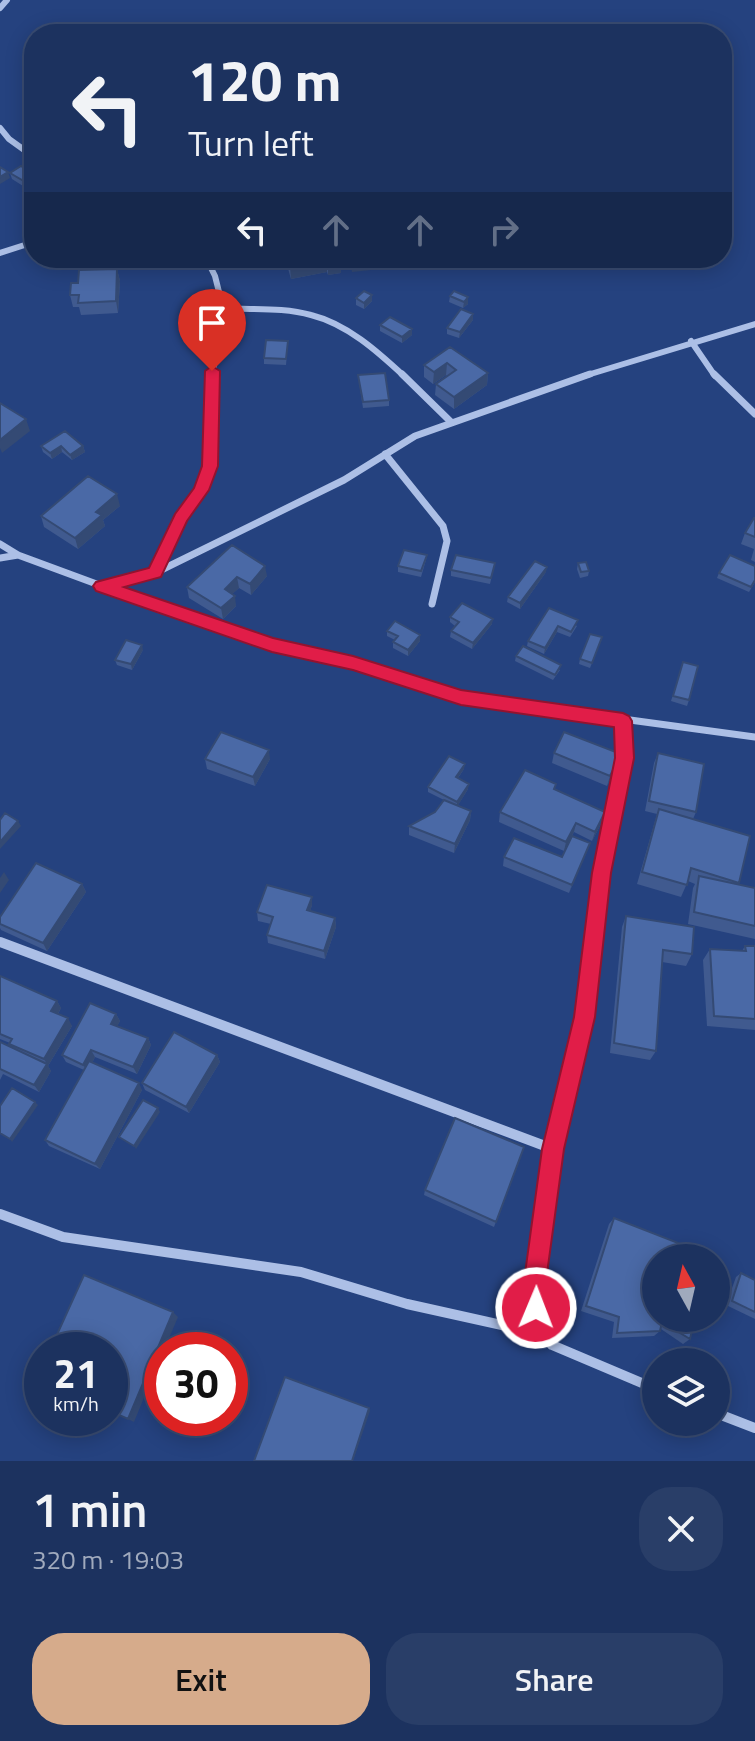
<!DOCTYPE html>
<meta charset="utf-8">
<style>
:root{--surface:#1c325f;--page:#293e68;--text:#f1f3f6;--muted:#a0aabd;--line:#3a4d74;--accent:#d6ab8b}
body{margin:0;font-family:"Titillium Web",sans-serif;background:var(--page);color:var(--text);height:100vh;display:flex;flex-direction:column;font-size:30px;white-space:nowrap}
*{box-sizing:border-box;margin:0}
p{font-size:26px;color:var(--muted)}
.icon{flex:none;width:44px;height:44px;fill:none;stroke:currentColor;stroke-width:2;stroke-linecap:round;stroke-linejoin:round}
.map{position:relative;height:1461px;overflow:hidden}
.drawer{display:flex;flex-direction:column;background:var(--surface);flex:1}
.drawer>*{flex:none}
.top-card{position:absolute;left:24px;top:24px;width:708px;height:244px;border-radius:32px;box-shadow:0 4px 20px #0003,0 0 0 2px var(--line);background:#1c325f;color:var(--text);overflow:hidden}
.needle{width:52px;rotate:352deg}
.buttons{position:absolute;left:642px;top:1244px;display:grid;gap:16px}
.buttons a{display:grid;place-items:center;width:88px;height:88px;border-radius:50%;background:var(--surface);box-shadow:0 4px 20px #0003,0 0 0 2px var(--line);font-size:40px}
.speed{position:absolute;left:24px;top:1332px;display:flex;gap:16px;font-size:40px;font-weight:700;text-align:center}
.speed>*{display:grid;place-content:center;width:104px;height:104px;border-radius:50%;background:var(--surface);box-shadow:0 4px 20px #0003,0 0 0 2px var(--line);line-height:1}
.speed small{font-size:20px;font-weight:400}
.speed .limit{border:12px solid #d22;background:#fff;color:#111}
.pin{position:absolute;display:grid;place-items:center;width:68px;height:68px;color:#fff;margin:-82px -34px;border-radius:50% 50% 50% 0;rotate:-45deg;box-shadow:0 0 8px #0007}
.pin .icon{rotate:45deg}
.me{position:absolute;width:88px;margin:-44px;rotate:1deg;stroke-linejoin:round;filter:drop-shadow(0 0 6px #0008)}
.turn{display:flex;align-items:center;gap:28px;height:168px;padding:0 32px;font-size:36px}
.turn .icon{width:104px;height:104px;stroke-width:2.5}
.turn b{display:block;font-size:56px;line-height:68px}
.lanes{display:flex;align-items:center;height:76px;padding:0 32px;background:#0003;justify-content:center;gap:40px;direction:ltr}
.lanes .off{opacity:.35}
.round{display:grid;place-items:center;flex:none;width:84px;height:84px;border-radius:32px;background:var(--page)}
.summary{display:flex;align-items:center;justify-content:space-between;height:136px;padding:0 32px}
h1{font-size:48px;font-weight:600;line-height:60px}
.button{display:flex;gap:16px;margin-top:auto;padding:16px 32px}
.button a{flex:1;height:92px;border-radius:32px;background:var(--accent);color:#111;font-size:32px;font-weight:600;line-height:92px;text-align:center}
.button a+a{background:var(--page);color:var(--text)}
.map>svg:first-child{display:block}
</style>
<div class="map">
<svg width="755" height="1461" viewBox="0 0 755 1461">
<rect width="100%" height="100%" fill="#25427f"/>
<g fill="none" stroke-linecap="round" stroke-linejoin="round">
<!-- minor-far2 -->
<path stroke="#acbfe6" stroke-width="6" d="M0 8 7 0
M0 128 9 139 34 157
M0 253 34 242
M206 258 215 276 223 308 212 376
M223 308C252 310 283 307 311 315 347 324 377 351 404 376
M691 341 715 376
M584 376 755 324"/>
<!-- minor-far1 -->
<path stroke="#acbfe6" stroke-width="7" d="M402 374 451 422
M714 374 755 414
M385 454 443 526 447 541 432 604
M0 544 18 555 102 586 155 573 344 480 415 436 590 374
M0 558 18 555
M155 572 180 518 201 490 210 466 212 374
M102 587 272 645 353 663 461 697 755 737
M606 853 624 758 623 721"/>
<!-- minor -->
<path stroke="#acbfe6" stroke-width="10" d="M606 851C596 905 593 960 584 1014 574 1082 505 1294 552 1345L656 1389
M0 942 553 1149
M0 1214 63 1237 301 1272 407 1304 542 1334
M716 1413 755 1428"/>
</g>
<!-- wall -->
<path fill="#405a8f" d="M10 173H34V193L12 179Z
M285 258H339L341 273 328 275 327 272 291 279Z
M411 258H448L436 270Z
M117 269 120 281 118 313 81 315 79 307H73L70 295 78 283Z
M450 296 468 297V304L463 308 449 302Z
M356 298 372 301 364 309 356 305Z
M473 314V320L459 338 447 334V328Z
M380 325 412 329V335L402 343 380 331Z
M288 341 286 365 264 364V358Z
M450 347 488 373 487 385 454 409 435 395 436 384 447 376 446 375 433 384 424 377V365Z
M358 375 389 400V406L363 408Z
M41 446H83L85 452 72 460 62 452 52 459 43 452Z
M120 506 103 520 105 526 78 549 44 527 41 516Z
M755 518V562L751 560 754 549 741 544 745 533Z
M232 545 267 576 251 595 239 588 232 594 236 606 223 619 189 598 187 587Z
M427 555 426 560 421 577 398 572V566Z
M495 563 490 584 451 576V570Z
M578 563 589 571 588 576 580 578 577 569Z
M546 572 520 609 507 602 508 597Z
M719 573 755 582 749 592 717 578Z
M549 608 577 626 570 637 557 632 544 654 527 646 528 641Z
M450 617 492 624 472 649 450 637 451 631 455 626 450 622Z
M387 631 420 635V641L408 656 393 648V642L395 640 387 636Z
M600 643 590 668 579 664 580 659Z
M143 650 132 670 117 665 115 660Z
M516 656 560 670 553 680 515 661Z
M683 662 689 700 687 706 671 701Z
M554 753 621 754 618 764 607 786 552 763Z
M658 753 696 812 693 819 739 883 738 885 755 888V939L688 924 693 888 695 884 688 881 681 897 637 884 657 814 645 811 654 763Z
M205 759H270L255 786 207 769Z
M464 769 458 778 468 789 458 805 471 811 470 820 454 853 409 835V826L435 812 444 800 428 792V787Z
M555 790 602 822 592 841 574 832 564 851 499 822 500 812Z
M590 843 569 893 503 866 504 857H562Z
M82 884 86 892 47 951 1 930 0 928V917Z
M312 905 310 911 335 918 336 927 325 959 268 943 267 935 271 924 258 921 257 912Z
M626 916 692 954 686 966 662 962 656 1051 650 1060 610 1053 622 927Z
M745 946H755V1030L707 1026 703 960 710 949 742 951Z
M0 976 57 1001 61 1008 58 1014 72 1026 48 1066 51 1071 39 1092 3 1074 0 1080V1042L11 1047 10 1043 0 1039Z
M116 1014 120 1021 117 1026 148 1038 151 1045 137 1074 95 1057 92 1063 142 1090 100 1169 49 1146 45 1140 84 1070 66 1062 62 1055Z
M217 1055 220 1062 189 1113 145 1090 142 1083Z
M524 1147 494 1227 424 1195 425 1190Z
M614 1218 690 1339 683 1344 661 1329 660 1331 654 1336 612 1338 614 1322 581 1311 609 1224Z
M741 1273 755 1280V1319L726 1305 736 1277Z"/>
<!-- shaded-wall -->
<path fill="#344a74" d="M8 172 10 178 0 184V177Z
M62 258H82V262L56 265 54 259Z
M442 258H448L436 270V264Z
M327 260V272L291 279 290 267Z
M340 261 341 273 328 275V263Z
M371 264V270L352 272 351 266Z
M117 269 120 281 118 313 116 301Z
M372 295V301L364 309V303Z
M468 297V304L463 308 464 302Z
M473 314V320L459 338 460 332Z
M412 329V335L402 343V337Z
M447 363 446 375 433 384 434 372Z
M488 373 487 385 454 409V397Z
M26 419 30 431 2 453 0 448V440Z
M61 446 62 452 52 459 50 453Z
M83 446 85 452 72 460 70 455Z
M117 494 120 506 103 520 105 526 78 549 75 538 96 512Z
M265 566 267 576 251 595 250 584Z
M547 567 546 572 520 609V603Z
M237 577 239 588 226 600 225 589Z
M235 596 236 606 223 619 221 608Z
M493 619 492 624 472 649 473 643Z
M558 626 557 632 544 654 545 648Z
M420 635V641L408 656V650Z
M142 645 143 650 132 670 131 664Z
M269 750 270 759 255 786 253 777Z
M621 754 618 764 607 786 610 776Z
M465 764 464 769 455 782 456 777Z
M469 784 468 789 457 807V802Z
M471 811 470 820 454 853 455 844Z
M605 812 602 822 592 841 595 832Z
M18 821 21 826 0 849V842Z
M576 823 574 832 564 851 566 842Z
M590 843 587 852 569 893 572 885Z
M4 872 9 880 0 893V878Z
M82 884 86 892 47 951 43 943Z
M312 897V905L308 918 307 910Z
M335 918 336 927 325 959 324 951Z
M57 1001 61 1008 55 1019 51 1011Z
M116 1014 120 1021 115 1031 111 1024Z
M68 1018 72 1026 48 1066 44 1059Z
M148 1038 151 1045 137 1074 133 1067Z
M91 1050 95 1057 88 1071 83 1065Z
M217 1055 220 1062 189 1113 186 1107Z
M47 1064 51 1071 39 1092 34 1085Z
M139 1083 142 1090 100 1169 95 1164Z
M35 1102 38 1105 12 1142 10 1139Z
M158 1108 160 1112 136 1149 134 1146Z
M173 1312 178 1317 164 1350H162V1354L134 1422 128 1419Z
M369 1408 370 1411 353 1461H352Z"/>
<!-- building -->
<path fill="#4a69a6" stroke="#344a74" stroke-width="2" d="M21 166 34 173V187L10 173Z
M0 167 8 172 0 177Z
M288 258H339L340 261 328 263 327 260 290 267Z
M349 258H369L371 264 351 266Z
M424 258H442L436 264Z
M117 269 116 301 78 303 79 295H70L71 283H78L79 270Z
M364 291 372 295 364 303 356 298Z
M454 291 468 297 464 302 450 296Z
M461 309 473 314 460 332 447 328Z
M390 317 412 329 402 337 380 325Z
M266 340 288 341 286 359 264 358Z
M450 347 488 373 454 397 436 384 456 370 447 363 434 372 424 365Z
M385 373 389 400 363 402 358 375Z
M0 403 26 419 0 440Z
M65 431 83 446 70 455 61 446 50 453 41 446Z
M88 476 117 494 96 512 102 515 75 538 41 516Z
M754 518H755V537L745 533Z
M232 545 265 566 250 584 237 577 225 589 235 596 221 608 187 587Z
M404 550 427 555 421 571 398 566Z
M456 555 495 563 491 578 451 570Z
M730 555 755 566V580L751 587 719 573Z
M535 561 547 567 520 603 508 597Z
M586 562 589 571 581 572 578 563Z
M462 603 493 619 473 643 451 631 459 622 450 617Z
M549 608 578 620 571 632 558 626 545 648 528 641Z
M395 621 420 635 408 650 393 642 398 636 387 631Z
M590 634 602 637 592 663 580 659Z
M126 640 142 645 131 664 115 660Z
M523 646 561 665 555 675 516 656Z
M683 662 698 666 689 700 673 696Z
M221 732 269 750 253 777 205 759Z
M564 732 621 754 610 776 554 753Z
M658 753 704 764 696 812 649 801Z
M449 756 465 764 456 777 469 784 457 802 428 787Z
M525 770 556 784 554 789 605 812 595 832 576 823 566 842 500 812Z
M444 800 471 811 455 844 409 826 435 812Z
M659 809 750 836 739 883 691 868 687 885 642 872Z
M5 813 18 821 0 842V820Z
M572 836 590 843 572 885 504 857 514 838 562 857Z
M36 863 82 884 43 943 0 924V917Z
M699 876 755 888V926L694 912Z
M267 885 312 897 307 910 335 918 324 951 267 935 273 917 257 912Z
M626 916 694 927 692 954 663 950 656 1051 614 1043Z
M745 946H755V1019L714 1016 710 949 746 951Z
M0 976 57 1001 51 1011 68 1018 44 1059 9 1044 12 1039 0 1034Z
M90 1003 116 1014 111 1024 148 1038 133 1067 91 1050 83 1065 62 1055Z
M174 1032 217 1055 186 1107 142 1083Z
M0 1042 47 1064 34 1085 0 1069Z
M89 1061 139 1083 95 1164 45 1140Z
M12 1088 35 1102 10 1139 0 1133V1106Z
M143 1100 158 1108 134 1146 119 1137Z
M455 1118 524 1147 496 1222 425 1190Z
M614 1218 709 1255 708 1258H656V1318H695L690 1339 662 1322 660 1331 617 1333 619 1317 586 1306Z
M741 1273 755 1280V1312L732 1301Z
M84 1275 173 1312 128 1419 110 1411V1350H50Z
M42 1366V1382L36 1379Z
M285 1377 369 1408 352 1461H254Z"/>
<!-- route -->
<path fill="#e11d48" stroke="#92132f" stroke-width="2" d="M212 366 220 371 218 466 209 490 187 521 161 577 124 587 273 638 353 656 461 690 623 713 629 716 632 721 634 758 611 873 595 1017 564 1149 546 1281 548 1308 544 1316 536 1320 528 1316 524 1281 542 1149 574 1017 592 873 615 758 614 727 461 705 353 670 272 652 96 591 93 586 96 582 149 568 175 514 194 488 202 466 205 371Z"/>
</svg>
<div class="buttons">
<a><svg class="needle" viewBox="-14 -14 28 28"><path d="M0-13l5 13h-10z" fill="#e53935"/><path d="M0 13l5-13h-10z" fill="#a0aabd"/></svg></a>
<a><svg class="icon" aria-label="layers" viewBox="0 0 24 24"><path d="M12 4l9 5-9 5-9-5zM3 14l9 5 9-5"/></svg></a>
</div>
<div class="speed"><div>21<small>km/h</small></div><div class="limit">30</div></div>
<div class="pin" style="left:212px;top:371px;background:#d93025"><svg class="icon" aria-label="arrive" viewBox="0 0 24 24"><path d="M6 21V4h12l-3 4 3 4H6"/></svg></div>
<svg class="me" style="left:536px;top:1308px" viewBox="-20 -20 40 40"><circle r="17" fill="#e11d48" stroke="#fff" stroke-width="3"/><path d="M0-11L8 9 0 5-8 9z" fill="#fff"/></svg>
<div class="top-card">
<div class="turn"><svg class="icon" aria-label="left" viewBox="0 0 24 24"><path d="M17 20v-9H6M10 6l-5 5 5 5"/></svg><div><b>120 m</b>Turn left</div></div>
<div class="lanes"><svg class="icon" aria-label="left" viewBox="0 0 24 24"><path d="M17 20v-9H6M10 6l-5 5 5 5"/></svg><svg class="icon off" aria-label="ahead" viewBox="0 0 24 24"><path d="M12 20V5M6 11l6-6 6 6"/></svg><svg class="icon off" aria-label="ahead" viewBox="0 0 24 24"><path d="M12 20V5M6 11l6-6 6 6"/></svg><svg class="icon off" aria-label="right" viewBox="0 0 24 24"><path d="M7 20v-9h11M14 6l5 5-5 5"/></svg></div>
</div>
</div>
<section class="drawer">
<div class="summary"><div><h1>1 min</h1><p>320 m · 19:03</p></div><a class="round"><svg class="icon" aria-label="close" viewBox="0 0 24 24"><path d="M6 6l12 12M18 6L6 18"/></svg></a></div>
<div class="button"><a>Exit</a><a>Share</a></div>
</section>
